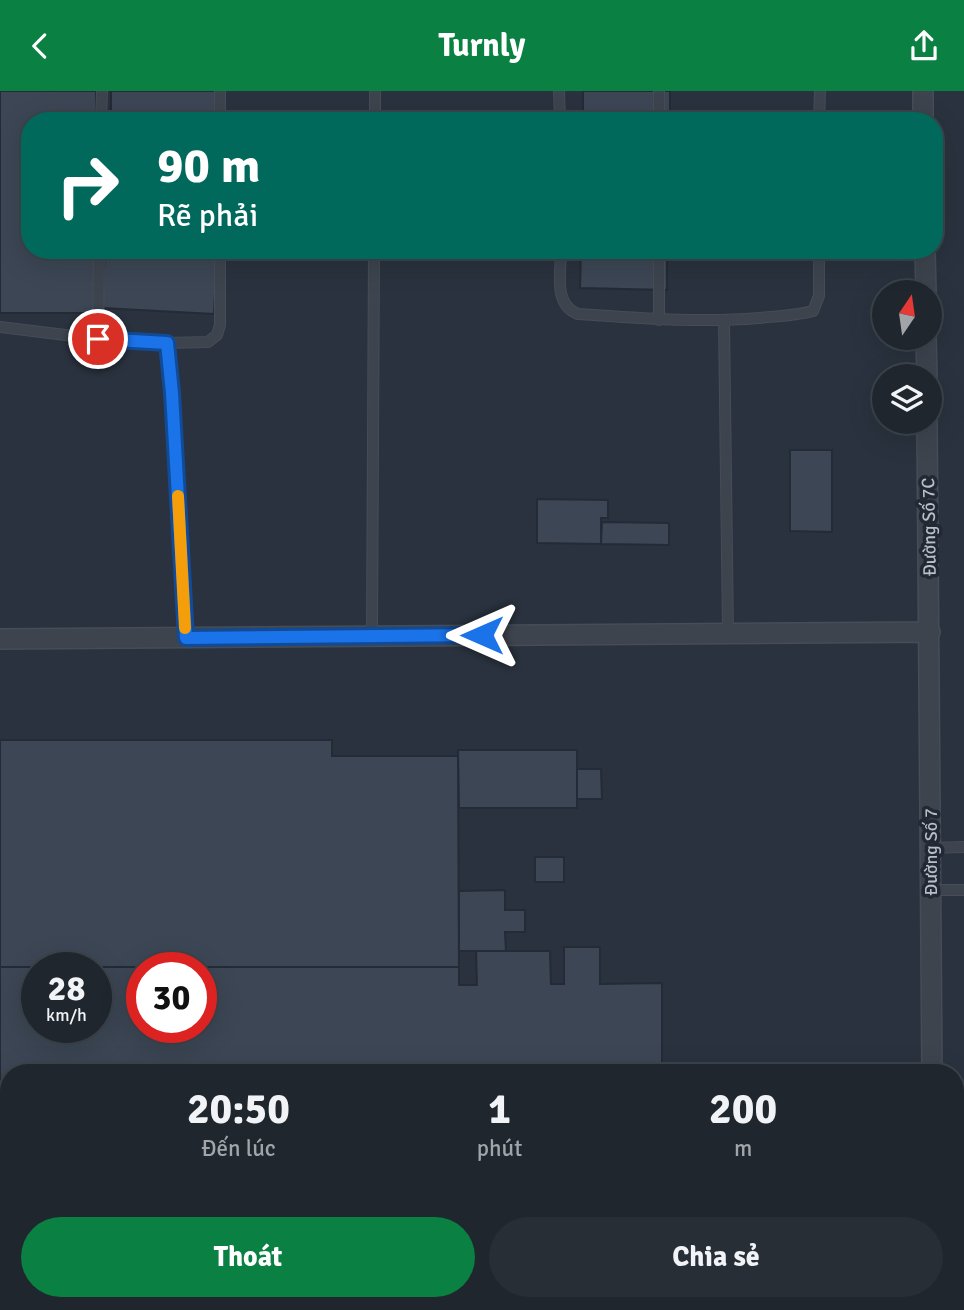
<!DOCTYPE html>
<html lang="vi">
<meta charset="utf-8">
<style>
:root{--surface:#1f262e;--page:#272e36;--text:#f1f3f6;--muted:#a1a5aa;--line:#3c434a;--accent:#0b8043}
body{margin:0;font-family:Signika,sans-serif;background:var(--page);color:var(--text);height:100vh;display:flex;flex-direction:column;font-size:26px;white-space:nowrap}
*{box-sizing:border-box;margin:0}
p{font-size:23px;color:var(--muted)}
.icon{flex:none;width:38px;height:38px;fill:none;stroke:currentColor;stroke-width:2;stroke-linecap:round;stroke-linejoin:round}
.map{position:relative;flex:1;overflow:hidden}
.details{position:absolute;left:0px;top:973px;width:964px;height:247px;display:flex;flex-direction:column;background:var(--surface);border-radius:28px 28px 0 0;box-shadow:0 7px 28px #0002,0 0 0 2px var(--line)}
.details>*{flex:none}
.banner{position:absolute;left:21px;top:21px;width:922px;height:147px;border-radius:28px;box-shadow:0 7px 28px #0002,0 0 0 2px var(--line);background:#00695c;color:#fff;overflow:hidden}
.needle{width:46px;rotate:13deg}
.buttons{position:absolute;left:872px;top:189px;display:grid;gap:14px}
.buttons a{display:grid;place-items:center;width:70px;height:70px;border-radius:50%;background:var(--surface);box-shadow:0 7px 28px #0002,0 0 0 2px var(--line);font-size:35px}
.speed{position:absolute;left:21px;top:861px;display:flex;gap:14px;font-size:35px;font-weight:700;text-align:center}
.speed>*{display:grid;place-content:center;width:91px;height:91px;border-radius:50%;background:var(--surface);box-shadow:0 7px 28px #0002,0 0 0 2px var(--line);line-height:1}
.speed small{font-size:18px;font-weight:400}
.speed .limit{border:10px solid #d22;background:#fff;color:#111}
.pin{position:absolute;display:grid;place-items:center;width:60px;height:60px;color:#fff;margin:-30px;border:4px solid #fff;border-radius:50%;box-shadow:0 2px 7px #0007}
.me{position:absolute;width:77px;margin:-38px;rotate:270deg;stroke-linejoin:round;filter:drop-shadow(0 0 5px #0008)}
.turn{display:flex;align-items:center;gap:24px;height:147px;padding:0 21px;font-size:32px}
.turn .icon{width:91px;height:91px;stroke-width:2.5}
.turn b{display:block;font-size:49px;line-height:60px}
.eta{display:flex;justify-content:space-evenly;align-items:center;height:119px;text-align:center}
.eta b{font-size:42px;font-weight:700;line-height:49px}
.primary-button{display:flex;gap:14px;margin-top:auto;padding:14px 21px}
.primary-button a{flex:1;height:80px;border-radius:42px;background:var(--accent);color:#fff;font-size:28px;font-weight:700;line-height:80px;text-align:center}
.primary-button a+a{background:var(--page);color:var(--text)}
header{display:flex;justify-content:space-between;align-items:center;height:91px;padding:0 21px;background:var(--accent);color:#fff;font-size:32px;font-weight:700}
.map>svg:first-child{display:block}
</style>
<header><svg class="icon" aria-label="back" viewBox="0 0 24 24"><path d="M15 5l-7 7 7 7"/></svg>Turnly<svg class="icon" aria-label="share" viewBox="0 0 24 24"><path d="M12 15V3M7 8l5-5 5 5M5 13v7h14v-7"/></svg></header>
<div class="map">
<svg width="964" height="1219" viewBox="0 0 964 1219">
<rect width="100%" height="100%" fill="#29323e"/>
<!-- building -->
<path fill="#3c4654" stroke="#242b36" stroke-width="2" fill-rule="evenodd" d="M0 0H96V30H30V159H95L94 222H0Z
M111 0H223V30H111Z
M583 0H670V30H583Z
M105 159H217L214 223 102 217Z
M581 159H667V199L580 197Z
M790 359H832V441L790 440Z
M537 408 608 409V427H601V453L537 452Z
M602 431 669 432V454L601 453Z
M0 649H332V665H458L459 876H0Z
M458 659H577V717H459Z
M577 678H601L602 708H577Z
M535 766H564V791H535Z
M505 799V819H525V841H505L506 860H459V800Z
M564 856H600V893L662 892V982H9V1102H0V876H459V894H477L476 860H550L551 893H564ZM37 877H96V936H37ZM142 877H201V936H142Z
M0 1102H9V1211H88V1219H0Z"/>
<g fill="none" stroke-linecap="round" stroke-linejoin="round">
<defs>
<path id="service" d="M220 0V30
M559 0 560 30
M101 30 102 0
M375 30V0
M659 30V0
M819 30 820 0
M561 159C561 181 553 214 578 223 639 227 698 232 759 227 777 225 795 225 813 220L819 205V159
M659 229V159
M724 230 728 542
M0 236 98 248 167 252 208 251 217 244 220 234V159
M98 248 99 159
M167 252 172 302 186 547
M372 544 374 159
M931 757 964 756
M931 799H964"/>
<path id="minor" d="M923 0V30
M925 159 926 201
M926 247 927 285
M927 331 932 982
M0 548 930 541
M933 1211V1219"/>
</defs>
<!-- service casing -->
<use href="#service" stroke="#464d58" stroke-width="12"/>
<!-- minor casing -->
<use href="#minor" stroke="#464d58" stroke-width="22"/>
<!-- service -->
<use href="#service" stroke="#3d444e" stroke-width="10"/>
<!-- minor -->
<use href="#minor" stroke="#3d444e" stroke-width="19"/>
</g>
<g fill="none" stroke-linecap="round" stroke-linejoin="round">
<defs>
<path id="route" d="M98 248 167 252 172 302 186 547 482 544"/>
</defs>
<!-- route casing -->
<use href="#route" stroke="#114b97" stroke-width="18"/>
<!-- route -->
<use href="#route" stroke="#1a73e8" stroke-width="12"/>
<!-- slow -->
<path stroke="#f59e0b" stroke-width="12" d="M178 405 185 537"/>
</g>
<g text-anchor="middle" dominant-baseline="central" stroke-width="7" stroke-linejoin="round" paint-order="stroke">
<!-- street labels -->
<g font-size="18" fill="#b9bfc9" stroke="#222934">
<text transform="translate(929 436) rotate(-91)">Đường Số 7C</text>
<text transform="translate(931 761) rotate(-90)">Đường Số 7</text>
</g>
</g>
</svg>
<div class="buttons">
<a><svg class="needle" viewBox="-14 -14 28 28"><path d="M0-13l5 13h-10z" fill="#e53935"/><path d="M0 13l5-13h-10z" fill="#a1a5aa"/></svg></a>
<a><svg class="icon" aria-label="layers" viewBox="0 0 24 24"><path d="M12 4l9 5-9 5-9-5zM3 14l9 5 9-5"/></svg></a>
</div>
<div class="speed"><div>28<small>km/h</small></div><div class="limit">30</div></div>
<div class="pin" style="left:98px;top:248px;background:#d93025"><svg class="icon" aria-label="arrive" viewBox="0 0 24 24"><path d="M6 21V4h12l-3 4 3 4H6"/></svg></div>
<svg class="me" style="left:482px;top:544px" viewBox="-20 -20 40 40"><path d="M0-17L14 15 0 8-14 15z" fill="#1a73e8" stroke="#fff" stroke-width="4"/></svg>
<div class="banner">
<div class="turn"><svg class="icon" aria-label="right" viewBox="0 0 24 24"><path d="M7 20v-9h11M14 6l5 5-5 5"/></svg><div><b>90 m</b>Rẽ phải</div></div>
</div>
<section class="details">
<div class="eta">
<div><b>20:50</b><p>Đến lúc</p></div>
<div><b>1</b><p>phút</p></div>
<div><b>200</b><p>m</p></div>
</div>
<div class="primary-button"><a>Thoát</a><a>Chia sẻ</a></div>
</section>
</div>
